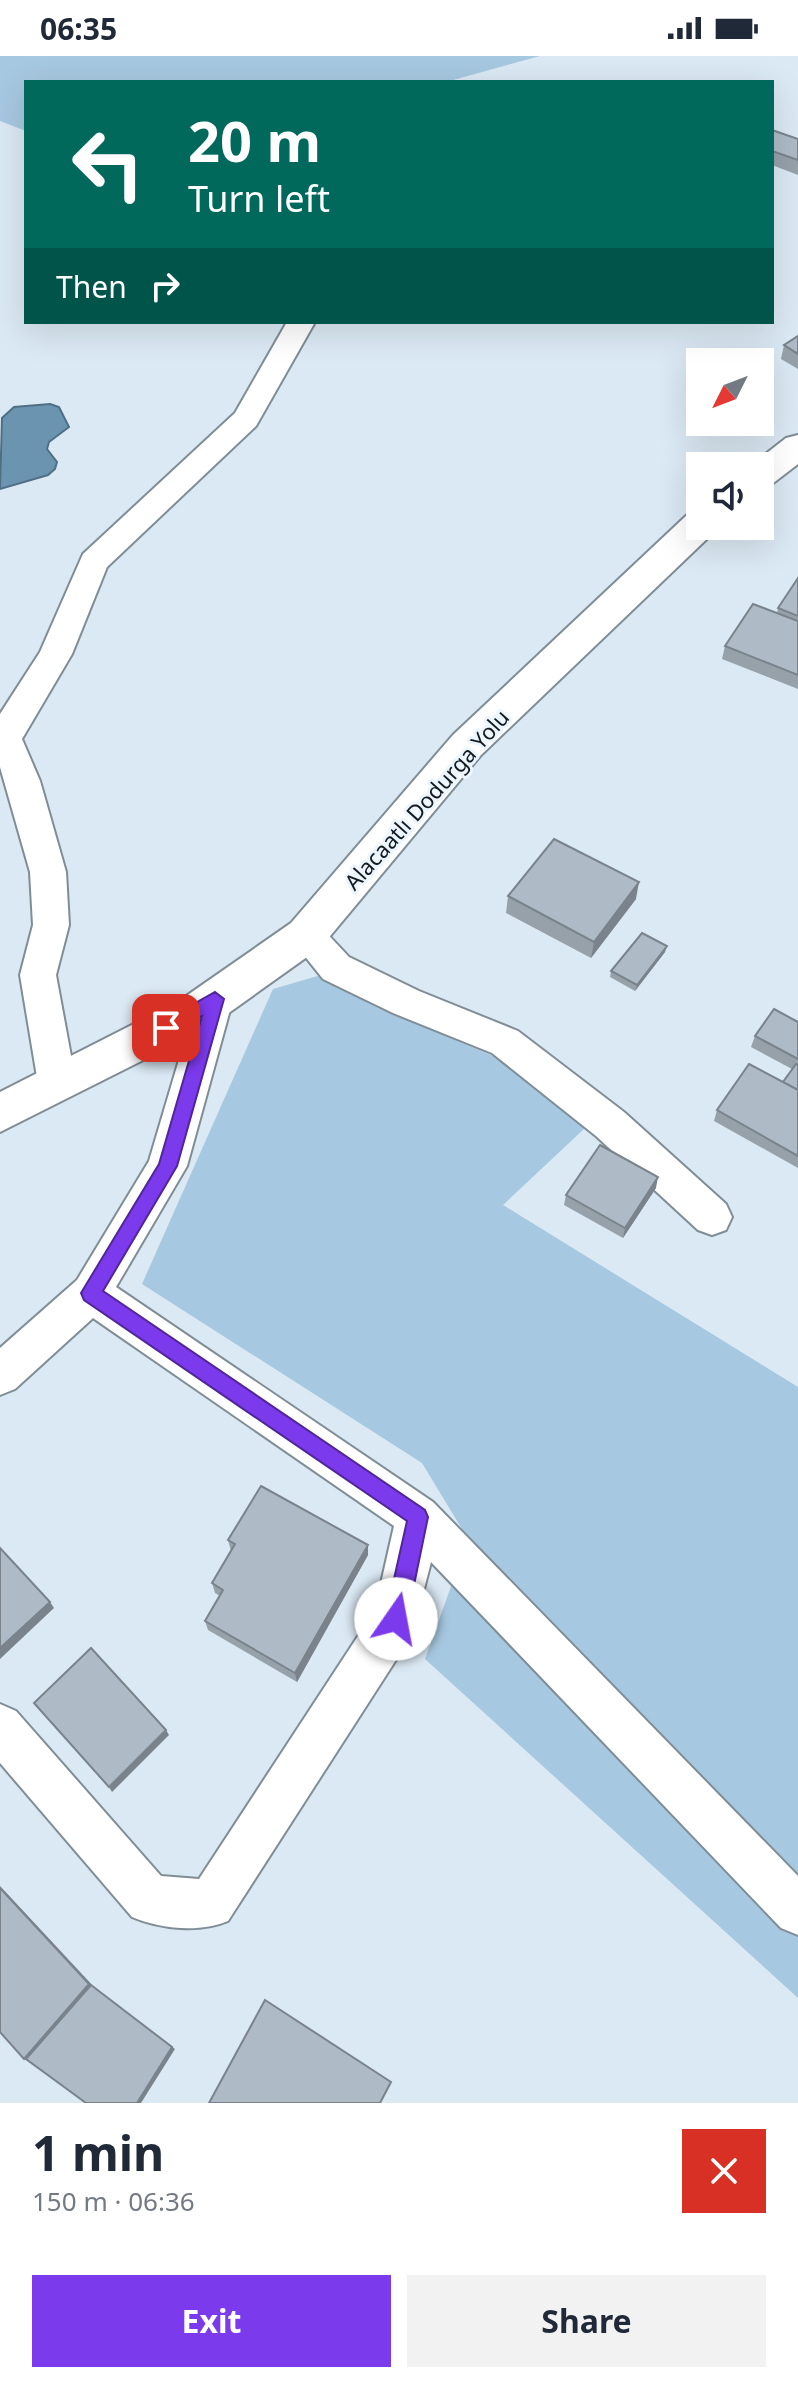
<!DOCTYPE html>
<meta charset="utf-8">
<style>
:root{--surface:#fff;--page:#f2f2f3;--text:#1f2937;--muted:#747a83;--accent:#7c3aed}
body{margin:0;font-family:"Noto Sans",sans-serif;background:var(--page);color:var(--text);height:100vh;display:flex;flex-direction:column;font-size:30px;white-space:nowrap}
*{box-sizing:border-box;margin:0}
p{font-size:26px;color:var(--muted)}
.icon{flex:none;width:44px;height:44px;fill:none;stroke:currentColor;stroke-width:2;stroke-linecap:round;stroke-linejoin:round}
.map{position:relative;height:2047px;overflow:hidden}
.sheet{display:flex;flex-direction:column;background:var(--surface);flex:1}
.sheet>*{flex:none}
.guide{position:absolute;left:24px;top:24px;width:750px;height:244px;border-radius:0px;box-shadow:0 8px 32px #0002;background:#00695c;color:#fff;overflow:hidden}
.needle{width:52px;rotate:228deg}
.buttons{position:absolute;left:686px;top:292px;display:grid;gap:16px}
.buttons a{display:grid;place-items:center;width:88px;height:88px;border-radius:0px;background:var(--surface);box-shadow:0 8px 32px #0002;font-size:40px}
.pin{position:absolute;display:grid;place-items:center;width:68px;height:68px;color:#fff;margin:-34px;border-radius:16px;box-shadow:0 4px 12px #0006}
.me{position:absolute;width:88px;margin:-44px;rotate:12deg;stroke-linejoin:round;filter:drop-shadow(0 0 6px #0008)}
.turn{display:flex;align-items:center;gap:28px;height:168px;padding:0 32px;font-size:36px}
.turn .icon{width:104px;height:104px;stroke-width:2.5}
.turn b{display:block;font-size:56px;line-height:68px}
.then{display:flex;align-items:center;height:76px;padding:0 32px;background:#0003;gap:16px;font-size:30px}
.round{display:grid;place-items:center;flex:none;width:84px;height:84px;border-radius:0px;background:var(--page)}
.summary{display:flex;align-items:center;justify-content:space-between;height:136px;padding:0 32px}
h1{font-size:48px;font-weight:700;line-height:60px}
.action{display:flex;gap:16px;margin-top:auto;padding:16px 32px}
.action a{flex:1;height:92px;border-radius:0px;background:var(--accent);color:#fff;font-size:32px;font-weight:700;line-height:92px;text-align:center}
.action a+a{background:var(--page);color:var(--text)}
.status{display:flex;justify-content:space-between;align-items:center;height:56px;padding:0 40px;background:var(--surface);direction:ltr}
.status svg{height:22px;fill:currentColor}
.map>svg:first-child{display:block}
</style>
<div class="status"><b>06:35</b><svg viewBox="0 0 49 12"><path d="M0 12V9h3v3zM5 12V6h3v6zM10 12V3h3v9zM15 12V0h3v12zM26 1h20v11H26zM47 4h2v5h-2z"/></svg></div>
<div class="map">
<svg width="798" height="2047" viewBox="0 0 798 2047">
<rect width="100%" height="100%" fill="#dbe9f4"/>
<!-- green -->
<path fill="#a6c8e0" d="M0 0H540L446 26H26V75L0 65Z
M321 919 374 950 505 1005 585 1072 503 1149 798 1331V1942L425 1603 468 1483 422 1407 142 1228 273 933Z"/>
<!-- water -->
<path fill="#6a94b0" stroke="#506f84" stroke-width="2" d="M50 348 59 351 69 371 49 386 47 393 57 406 55 413 48 419 0 433 2 362 14 351Z"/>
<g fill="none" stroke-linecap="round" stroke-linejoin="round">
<defs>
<path id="minor" d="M287 266H315L256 370 107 511 72 598 22 683 40 725 66 816 69 869 56 919 76 1027 70 1038 57 1043 44 1038 38 1027 20 919 33 869 30 816 0 711V658L40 596 83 498 235 357Z
M306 864 319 869 349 901 419 935 518 975 624 1056 726 1148 732 1161 726 1174 712 1179 698 1174 596 1080 492 997 393 957 323 923 288 879 293 869Z
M215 928 228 932 233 943 187 1110 116 1231 433 1446 798 1820V1879L781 1872 431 1506 412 1579 228 1865C200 1877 160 1873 132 1861L0 1707V1648L16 1655 161 1820 199 1823 375 1554 394 1470 93 1262 15 1333 0 1339V1292L77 1224 149 1105 197 943 202 932Z"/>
<path id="tertiary" d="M798 379V408L772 428 760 432V410H750L786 382Z
M700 456V470H717L713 477 481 699 321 891 209 971 0 1076V1036L179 945 291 867 453 679 687 459Z"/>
</defs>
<!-- minor casing -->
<use href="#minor" stroke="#7f8d96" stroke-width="4"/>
<!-- tertiary casing -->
<use href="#tertiary" stroke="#7f8d96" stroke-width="4"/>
<!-- minor -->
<use href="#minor" fill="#fff" fill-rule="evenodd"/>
<!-- tertiary -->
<use href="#tertiary" fill="#fff" fill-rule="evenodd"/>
</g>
<!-- wall -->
<path fill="#96a1aa" d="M772 74 798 83V119L772 109Z
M798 280V313L781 303 784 289Z
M798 522V633L722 603 725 590 777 557 778 552Z
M508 840 636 843 591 902 506 857Z
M665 896 635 935 610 921 611 915Z
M798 966V1112L714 1065 717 1054 783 1026 792 1013 751 991 755 980Z
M656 1132 623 1182 564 1149 566 1139Z
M228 1484 368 1499 297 1626 208 1574 205 1565 220 1540 215 1537 212 1527 231 1495Z"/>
<!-- shaded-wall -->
<path fill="#7a838b" d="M639 826 636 843 591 902 594 886Z
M667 890 665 896 635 935 637 929Z
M658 1121 656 1132 623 1182 625 1172Z
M368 1489V1499L297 1626 295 1617Z
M50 1546 54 1552 0 1603V1592Z
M166 1674 169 1679 112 1736 109 1731Z
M0 1830 95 1932 175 1993 141 2047H137L24 2003Z"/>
<!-- building -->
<path fill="#aebbc6" stroke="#7a838b" stroke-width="2" d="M772 74 798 83V104L772 95Z
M798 280V298L784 289Z
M798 522V560L778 552Z
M753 548 798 565V619L725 590Z
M554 783 639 826 594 886 508 840Z
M642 877 667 890 637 929 611 915Z
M774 953 798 966V1003L755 980Z
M749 1008 798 1034V1100L717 1054Z
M796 1008 798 1009V1034L783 1026Z
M600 1089 658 1121 625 1172 566 1139Z
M261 1430 368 1489 295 1617 205 1565 223 1534 212 1527 235 1488 228 1484Z
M0 1492 50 1546 0 1592Z
M91 1592 166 1674 109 1731 34 1647Z
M0 1832 89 1928 24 2003 0 1976Z
M91 1929 172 1991 137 2047H86L26 2003Z
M265 1944 391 2026 380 2047H209Z"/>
<!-- route -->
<path fill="#7c3aed" stroke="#51269a" stroke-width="2" d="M215 936 224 943 177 1110 103 1235 425 1454 428 1461 407 1563 404 1571 396 1574 389 1571 385 1563 407 1465 84 1244 81 1237 159 1108 202 960 166 979 157 972 160 967Z"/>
<g text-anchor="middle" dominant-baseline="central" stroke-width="6" stroke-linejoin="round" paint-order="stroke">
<!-- street labels -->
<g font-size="22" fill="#13191c" stroke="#ebf6ff">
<text transform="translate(426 743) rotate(-48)">Alacaatlı Dodurga Yolu</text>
</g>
</g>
</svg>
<div class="buttons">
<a><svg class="needle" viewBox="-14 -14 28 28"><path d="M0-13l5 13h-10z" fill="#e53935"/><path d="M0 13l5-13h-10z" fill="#747a83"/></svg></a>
<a><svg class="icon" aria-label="sound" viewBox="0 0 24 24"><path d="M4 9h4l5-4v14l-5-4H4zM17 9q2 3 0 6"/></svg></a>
</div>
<div class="pin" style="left:166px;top:972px;background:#d93025"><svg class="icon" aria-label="arrive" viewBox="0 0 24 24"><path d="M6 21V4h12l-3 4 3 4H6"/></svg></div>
<svg class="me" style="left:396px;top:1563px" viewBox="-20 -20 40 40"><circle r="19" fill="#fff"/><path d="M0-13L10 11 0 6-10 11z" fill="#7c3aed"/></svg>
<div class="guide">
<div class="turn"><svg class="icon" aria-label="left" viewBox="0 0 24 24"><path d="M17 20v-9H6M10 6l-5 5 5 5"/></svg><div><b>20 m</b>Turn left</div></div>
<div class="then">Then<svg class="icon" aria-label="right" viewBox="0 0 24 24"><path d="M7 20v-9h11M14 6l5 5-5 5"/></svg></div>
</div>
</div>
<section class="sheet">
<div class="summary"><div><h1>1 min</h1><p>150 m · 06:36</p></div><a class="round" style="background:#d93025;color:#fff"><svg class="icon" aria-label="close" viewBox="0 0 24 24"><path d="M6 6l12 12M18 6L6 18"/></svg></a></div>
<div class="action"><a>Exit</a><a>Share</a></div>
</section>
